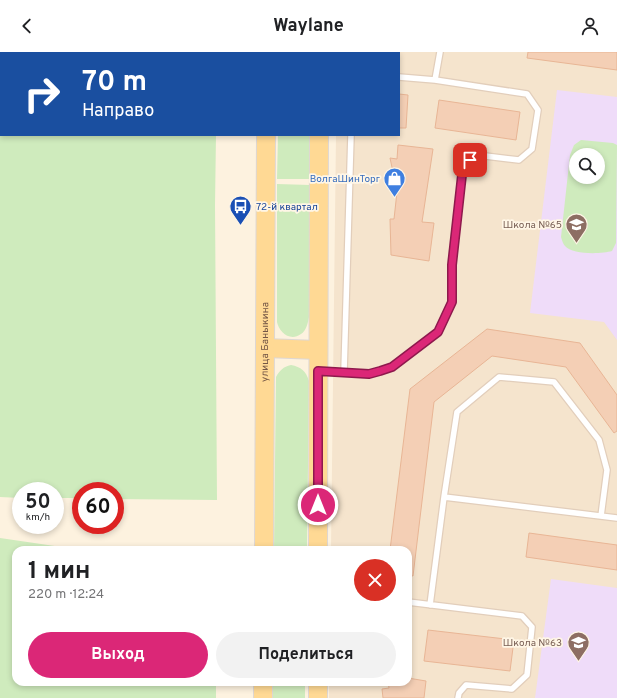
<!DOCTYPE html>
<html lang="ru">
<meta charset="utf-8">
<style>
:root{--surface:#fff;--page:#f2f2f2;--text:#202124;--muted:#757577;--accent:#db2777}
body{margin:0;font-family:Overpass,sans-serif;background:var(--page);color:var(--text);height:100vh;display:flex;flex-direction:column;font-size:15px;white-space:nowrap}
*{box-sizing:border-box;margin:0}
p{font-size:13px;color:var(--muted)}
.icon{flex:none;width:22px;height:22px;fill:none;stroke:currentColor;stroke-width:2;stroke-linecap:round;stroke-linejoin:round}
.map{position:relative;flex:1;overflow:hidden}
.drawer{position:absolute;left:12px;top:494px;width:400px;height:140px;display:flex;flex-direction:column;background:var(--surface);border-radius:12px;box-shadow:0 2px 6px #0003}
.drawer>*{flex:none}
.banner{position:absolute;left:0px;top:0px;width:400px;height:84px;box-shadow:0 2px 6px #0003;background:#1a4fa0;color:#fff;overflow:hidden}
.controls{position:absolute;left:569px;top:96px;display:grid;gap:8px}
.controls a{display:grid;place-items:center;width:36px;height:36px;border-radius:50%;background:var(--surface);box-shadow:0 2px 6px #0003;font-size:20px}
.speed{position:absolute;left:12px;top:430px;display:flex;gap:8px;font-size:20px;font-weight:700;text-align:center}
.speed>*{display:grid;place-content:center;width:52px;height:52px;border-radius:50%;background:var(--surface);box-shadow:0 2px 6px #0003;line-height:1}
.speed small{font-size:10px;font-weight:400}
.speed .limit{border:6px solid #d22;background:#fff;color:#111}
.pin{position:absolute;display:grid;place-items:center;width:34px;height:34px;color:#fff;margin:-17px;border-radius:8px;box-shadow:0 2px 6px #0006}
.me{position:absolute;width:44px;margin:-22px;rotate:0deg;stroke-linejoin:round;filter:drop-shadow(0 0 3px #0008)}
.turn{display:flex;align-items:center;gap:14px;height:84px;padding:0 16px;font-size:18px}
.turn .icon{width:52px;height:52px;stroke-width:2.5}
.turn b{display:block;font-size:28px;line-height:34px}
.round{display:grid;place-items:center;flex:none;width:42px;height:42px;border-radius:21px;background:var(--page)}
.head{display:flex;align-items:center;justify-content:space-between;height:68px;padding:0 16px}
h1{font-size:24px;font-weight:700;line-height:30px}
.primary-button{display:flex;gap:8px;margin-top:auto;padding:8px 16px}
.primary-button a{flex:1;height:46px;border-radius:24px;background:var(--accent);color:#fff;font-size:16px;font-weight:700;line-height:46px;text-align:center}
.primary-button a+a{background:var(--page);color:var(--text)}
header{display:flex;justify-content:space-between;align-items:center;height:52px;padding:0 16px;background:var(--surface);font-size:18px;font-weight:700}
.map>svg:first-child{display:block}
</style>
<header><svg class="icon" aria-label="back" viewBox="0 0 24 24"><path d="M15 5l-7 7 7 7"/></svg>Waylane<svg class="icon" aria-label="person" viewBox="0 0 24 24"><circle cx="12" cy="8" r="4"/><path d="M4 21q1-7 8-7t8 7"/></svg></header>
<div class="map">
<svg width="617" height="646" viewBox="0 0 617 646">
<rect width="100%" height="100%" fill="#fdf2df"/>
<!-- residential -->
<path fill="#f5e4cd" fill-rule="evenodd" d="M337 0H617V646H329V630H408V498H331L336 83H399V1ZM576 103H598V125H576Z"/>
<!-- education -->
<path fill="#efdcf9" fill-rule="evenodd" d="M557 38 617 45V288L604 270 530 261ZM576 103H598V125H576Z
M551 527 617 536V646H535Z"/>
<!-- green -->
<path fill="#cfebbd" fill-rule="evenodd" d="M0 0H218L1 1V83H216L215 153 217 448 115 447V439H81V446H55V439H21V446L0 445Z
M278 83H310V127H277Z
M581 88 613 91 617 93 616 191 612 199C602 202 572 203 565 194 563 192 562 188 561 185L570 103 574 93ZM576 103H598V125H576Z
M277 132 310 133 309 265C308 271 306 279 301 282 290 290 279 280 277 270Z
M291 313C301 315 306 319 309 329L307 498H274L276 325C280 318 283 315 291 313Z
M0 486 82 498H16V630H216V646H0Z
M273 630H305V646H273Z"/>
<!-- building -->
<path fill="#f4cfb5" stroke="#e8b595" d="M528 0H617V18L527 6Z
M399 42 408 43 406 76H399Z
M439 48 520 60 516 88 435 76Z
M398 93 433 97 422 170 434 171 429 209 391 203 390 167H394L399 122 393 120 390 106 397 107Z
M487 277 580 291 617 343V379L614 381 566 315 492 304 434 350 413 524 408 523V498H390L410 337Z
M529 481 617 493V518L526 505Z
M428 578 514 588 510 619 424 609Z
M408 626 426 629 424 646H383L382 637 389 636 388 630H408Z"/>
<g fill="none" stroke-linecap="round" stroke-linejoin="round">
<defs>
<path id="lane" d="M350 0V1
M435 28 440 0
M320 319 369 322 392 315 438 280 452 250 451 213 463 114 477 103 519 108 532 97 538 58 527 42 435 28 399 25
M344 320 351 83
M444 445 617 466
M408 550 522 564 532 575 527 623 512 637 466 633 459 641 458 646
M430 553 444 445 457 360 499 325 554 330 599 388 607 418 601 464"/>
<g id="primary">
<path d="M266 1V0"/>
<path d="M320 1V0"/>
<path d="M265 296 318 298"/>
<path id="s1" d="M264 498 266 83"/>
<path d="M318 498 319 83"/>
<path d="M263 646V630"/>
<path d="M318 646V630"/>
</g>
</defs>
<!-- lane casing -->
<use href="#lane" stroke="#e2cebb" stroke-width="8"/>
<!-- primary casing -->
<use href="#primary" stroke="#ded7d3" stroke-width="20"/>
<!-- lane -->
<use href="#lane" stroke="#fff" stroke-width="5.5"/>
<!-- primary -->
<use href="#primary" stroke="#ffd994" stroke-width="18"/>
</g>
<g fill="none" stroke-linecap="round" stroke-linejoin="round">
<defs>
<path id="route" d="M318 453V319L369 322 380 319 392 315 438 280 452 250V213L463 114 470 108"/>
</defs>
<!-- route casing -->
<use href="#route" stroke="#8e194d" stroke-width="10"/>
<!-- route -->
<use href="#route" stroke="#db2777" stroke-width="7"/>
</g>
<!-- icons -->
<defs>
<symbol id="shop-pin" viewBox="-11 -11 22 30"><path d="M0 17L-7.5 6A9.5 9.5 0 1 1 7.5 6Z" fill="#3f7fe0" stroke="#fff6e6"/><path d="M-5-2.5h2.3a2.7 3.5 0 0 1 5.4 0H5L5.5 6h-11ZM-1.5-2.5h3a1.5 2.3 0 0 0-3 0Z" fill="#fff"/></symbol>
<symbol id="bus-pin" viewBox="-11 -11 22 30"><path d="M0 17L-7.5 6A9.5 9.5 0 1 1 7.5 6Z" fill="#1a4fb4" stroke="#fff6e6"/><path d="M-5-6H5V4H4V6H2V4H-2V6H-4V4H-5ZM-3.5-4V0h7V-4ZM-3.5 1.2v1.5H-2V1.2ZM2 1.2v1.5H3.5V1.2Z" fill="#fff"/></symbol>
<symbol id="school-pin" viewBox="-11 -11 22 30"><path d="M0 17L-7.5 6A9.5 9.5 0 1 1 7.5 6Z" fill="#8d6e63" stroke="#fff6e6"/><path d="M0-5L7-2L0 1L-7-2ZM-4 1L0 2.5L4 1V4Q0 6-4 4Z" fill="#fff"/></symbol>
</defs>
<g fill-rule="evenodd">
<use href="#shop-pin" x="382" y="114" width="25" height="34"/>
<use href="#bus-pin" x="228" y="142" width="25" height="34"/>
<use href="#school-pin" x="564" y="160" width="25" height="34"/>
<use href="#school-pin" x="566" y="578" width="25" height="34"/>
</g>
<g text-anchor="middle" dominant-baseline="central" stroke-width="3.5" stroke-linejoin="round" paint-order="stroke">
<!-- shop labels -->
<g font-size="10" fill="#366cbe" stroke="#fff6e6" text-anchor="end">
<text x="380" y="127">ВолгаШинТорг</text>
</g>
<!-- transit labels -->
<g font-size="10" fill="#164399" stroke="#fff6e6" text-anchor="start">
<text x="256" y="155">72-й квартал</text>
</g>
<!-- education labels -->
<g font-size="10" fill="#785e54" stroke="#fff6e6" text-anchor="end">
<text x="562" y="173">Школа №65</text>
<text x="562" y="591">Школа №63</text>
</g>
<!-- street labels -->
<g font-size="10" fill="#755746" stroke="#fff6e6">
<text stroke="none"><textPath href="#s1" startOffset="208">улица Баныкина</textPath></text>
</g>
</g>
</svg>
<div class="controls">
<a><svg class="icon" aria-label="search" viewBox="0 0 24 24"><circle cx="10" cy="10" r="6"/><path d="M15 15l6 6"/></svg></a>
</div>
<div class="speed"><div>50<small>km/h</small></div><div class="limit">60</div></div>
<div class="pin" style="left:470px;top:108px;background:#d93025"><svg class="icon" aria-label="arrive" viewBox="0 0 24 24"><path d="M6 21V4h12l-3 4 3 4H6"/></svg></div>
<svg class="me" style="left:318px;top:453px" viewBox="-20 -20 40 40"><circle r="17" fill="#db2777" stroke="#fff" stroke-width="3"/><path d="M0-11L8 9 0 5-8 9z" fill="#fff"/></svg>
<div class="banner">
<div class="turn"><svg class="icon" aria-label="right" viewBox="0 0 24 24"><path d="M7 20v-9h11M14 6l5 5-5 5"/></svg><div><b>70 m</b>Направо</div></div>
</div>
<section class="drawer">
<div class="head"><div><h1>1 мин</h1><p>220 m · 12:24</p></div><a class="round" style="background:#d93025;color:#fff"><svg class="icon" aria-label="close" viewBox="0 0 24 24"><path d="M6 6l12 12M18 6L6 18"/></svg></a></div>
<div class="primary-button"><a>Выход</a><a>Поделиться</a></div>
</section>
</div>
